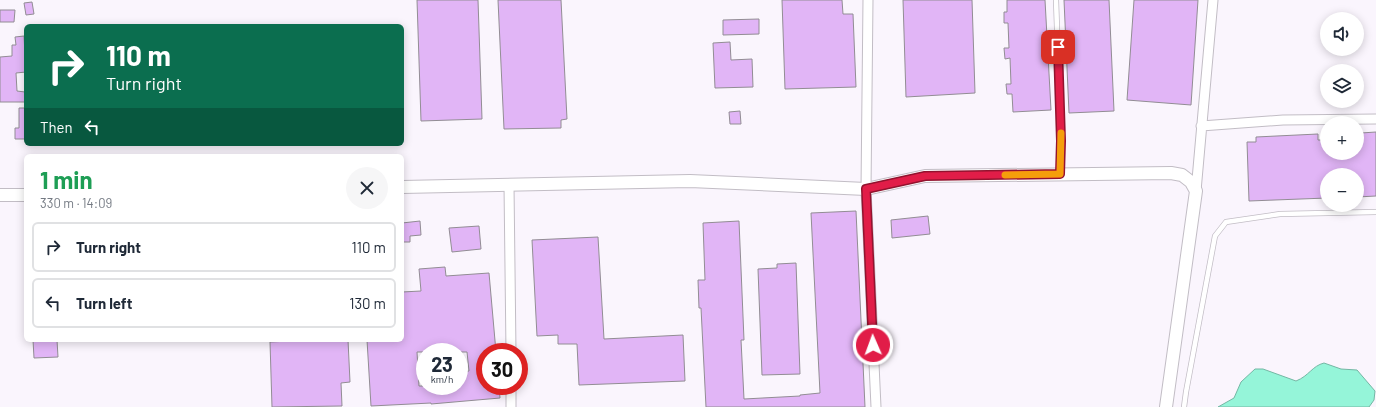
<!DOCTYPE html>
<meta charset="utf-8">
<style>
:root{--surface:#fff;--page:#f6f6f7;--text:#1f2937;--muted:#747a83;--line:#e0e1e3}
body{margin:0;font-family:Barlow,sans-serif;background:var(--page);color:var(--text);height:100vh;display:flex;flex-direction:column;font-size:15px;white-space:nowrap}
*{box-sizing:border-box;margin:0}
p{font-size:13px;color:var(--muted)}
.icon{flex:none;width:22px;height:22px;fill:none;stroke:currentColor;stroke-width:2;stroke-linecap:round;stroke-linejoin:round}
.map{position:relative;flex:1;overflow:hidden}
.side{position:absolute;left:24px;top:154px;width:380px;height:188px;display:flex;flex-direction:column;background:var(--surface);border-radius:6px;box-shadow:0 2px 10px #0003}
.side>*{flex:none}
.guide{position:absolute;left:24px;top:24px;width:380px;height:122px;border-radius:6px;box-shadow:0 2px 10px #0003;background:#0b6e4f;color:#fff;overflow:hidden}
.buttons{position:absolute;left:1320px;top:12px;display:grid;gap:8px}
.buttons a{display:grid;place-items:center;width:44px;height:44px;border-radius:50%;background:var(--surface);box-shadow:0 2px 10px #0003;font-size:20px}
.speed{position:absolute;left:416px;top:343px;display:flex;gap:8px;font-size:20px;font-weight:700;text-align:center}
.speed>*{display:grid;place-content:center;width:52px;height:52px;border-radius:50%;background:var(--surface);box-shadow:0 2px 10px #0003;line-height:1}
.speed small{font-size:10px;font-weight:400}
.speed .limit{border:6px solid #d22;background:#fff;color:#111}
.pin{position:absolute;display:grid;place-items:center;width:34px;height:34px;color:#fff;margin:-17px;border-radius:8px;box-shadow:0 2px 6px #0006}
.me{position:absolute;width:44px;margin:-22px;rotate:358deg;stroke-linejoin:round;filter:drop-shadow(0 0 3px #0008)}
.turn{display:flex;align-items:center;gap:14px;height:84px;padding:0 16px;font-size:18px}
.turn .icon{width:52px;height:52px;stroke-width:2.5}
.turn b{display:block;font-size:28px;line-height:34px}
.then{display:flex;align-items:center;height:38px;padding:0 16px;background:#0003;gap:8px;font-size:15px}
.round{display:grid;place-items:center;flex:none;width:42px;height:42px;border-radius:21px;background:var(--page)}
.overview{display:flex;align-items:center;justify-content:space-between;height:68px;padding:0 16px}
h1{font-size:24px;font-weight:700;line-height:30px;color:#1e9e55}
ul{padding:0;list-style:none}
li{display:flex;align-items:center;gap:12px;height:50px;margin:0 8px 6px;padding:0 8px;border:2px solid var(--line);border-radius:6px}
li div{flex:1}
li b{display:block;font-size:15px}
li em{font-style:normal}
.map>svg:first-child{display:block}
</style>
<div class="map">
<svg width="1376" height="407" viewBox="0 0 1376 407">
<rect width="100%" height="100%" fill="#faf5fd"/>
<!-- water -->
<path fill="#95f5d9" stroke="#74b7a4" d="M1324 363 1341 369 1357 370 1375 391 1374 400 1369 407H1218L1234 398 1241 382 1255 369H1263L1296 381C1309 376 1312 366 1324 363Z"/>
<!-- building -->
<path fill="#e1b5f6" stroke="#928d94" fill-rule="evenodd" d="M417 0H478L482 119 421 121Z
M498 0H561L567 119 561 120V128L504 129Z
M782 0H842L843 14H853L856 87 785 89Z
M903 0H972L975 93 906 97Z
M1007 0H1045L1051 110 1013 112 1012 94H1007L1006 84H1011L1010 58 1005 59 1004 48H1009L1008 23H1004V12H1007Z
M1064 0H1109L1114 111 1069 113Z
M1134 0H1198L1191 105 1127 100Z
M32 2 34 14 26 15 24 3Z
M0 10H15L14 22H0Z
M759 19V34L723 35V20Z
M24 36 26 72 16 73 17 91 25 92V102H0V57L12 56V45H16L15 37Z
M730 42 731 60 752 59 753 87 715 88 713 43Z
M19 108H26V139H15V128H19Z
M740 111 741 124H730L729 112Z
M1376 132V196L1357 197V175H1327V198L1249 201 1247 142H1256V137L1318 134V140H1327V153H1357V139H1362L1361 133Z
M856 211 865 407H706L701 308H699L698 280H705L703 223 739 221 744 340H741L744 399 800 396V395L820 393 811 213Z
M928 216 930 234 892 238 891 220Z
M420 221 421 235 410 236V242H402V223Z
M479 226 481 249 452 252 449 228Z
M598 237 604 339 683 335 685 381 579 385 577 344H558V335L537 336 532 240Z
M796 263 800 374 762 375 758 269 777 268V264Z
M445 267 446 276 489 273 496 352H485V386H499L500 398 431 404V403L371 406 367 340H402V292L421 291 419 269ZM417 352H467L469 371 459 372V386H419Z
M33 340H57L58 357 34 358Z
M308 340H348L350 382 341 383 342 406 272 407 270 342Z"/>
<g fill="none" stroke-linecap="round" stroke-linejoin="round">
<defs>
<path id="service" d="M1056 0 1061 141 1060 174
M1184 407 1186 392 1215 236 1226 222 1280 214 1376 212"/>
<path id="minor" d="M868 0 866 189 876 407
M1201 126 1283 120 1376 119
M509 185 511 352
M1196 191 1213 0
M511 386V407"/>
<path id="tertiary" d="M402 187 690 181 866 189 925 176 1171 173 1182 175 1191 182 1196 191 1166 407
M0 195H26"/>
</defs>
<!-- service casing -->
<use href="#service" stroke="#c2bdc5" stroke-width="6"/>
<!-- minor casing -->
<use href="#minor" stroke="#c2bdc5" stroke-width="11"/>
<!-- tertiary casing -->
<use href="#tertiary" stroke="#c2bdc5" stroke-width="14"/>
<!-- service -->
<use href="#service" stroke="#fff" stroke-width="4.5"/>
<!-- minor -->
<use href="#minor" stroke="#fff" stroke-width="9"/>
<!-- tertiary -->
<use href="#tertiary" stroke="#fff" stroke-width="12"/>
</g>
<g fill="none" stroke-linecap="round" stroke-linejoin="round">
<defs>
<path id="route" d="M873 345 866 189 925 176 1060 174 1061 141 1058 47"/>
</defs>
<!-- route casing -->
<use href="#route" stroke="#92132f" stroke-width="10"/>
<!-- route -->
<use href="#route" stroke="#e11d48" stroke-width="7"/>
<!-- slow -->
<path stroke="#f59e0b" stroke-width="7" d="M1005 175 1060 174 1061 133"/>
</g>
</svg>
<div class="buttons">
<a><svg class="icon" aria-label="sound" viewBox="0 0 24 24"><path d="M4 9h4l5-4v14l-5-4H4zM17 9q2 3 0 6"/></svg></a>
<a><svg class="icon" aria-label="layers" viewBox="0 0 24 24"><path d="M12 4l9 5-9 5-9-5zM3 14l9 5 9-5"/></svg></a>
<a>+</a>
<a>−</a>
</div>
<div class="speed"><div>23<small>km/h</small></div><div class="limit">30</div></div>
<div class="pin" style="left:1058px;top:47px;background:#d93025"><svg class="icon" aria-label="arrive" viewBox="0 0 24 24"><path d="M6 21V4h12l-3 4 3 4H6"/></svg></div>
<svg class="me" style="left:873px;top:345px" viewBox="-20 -20 40 40"><circle r="17" fill="#e11d48" stroke="#fff" stroke-width="3"/><path d="M0-11L8 9 0 5-8 9z" fill="#fff"/></svg>
<div class="guide">
<div class="turn"><svg class="icon" aria-label="right" viewBox="0 0 24 24"><path d="M7 20v-9h11M14 6l5 5-5 5"/></svg><div><b>110 m</b>Turn right</div></div>
<div class="then">Then<svg class="icon" aria-label="left" viewBox="0 0 24 24"><path d="M17 20v-9H6M10 6l-5 5 5 5"/></svg></div>
</div>
<section class="side">
<div class="overview"><div><h1>1 min</h1><p>330 m · 14:09</p></div><a class="round"><svg class="icon" aria-label="close" viewBox="0 0 24 24"><path d="M6 6l12 12M18 6L6 18"/></svg></a></div>
<ul>
<li><svg class="icon" aria-label="right" viewBox="0 0 24 24"><path d="M7 20v-9h11M14 6l5 5-5 5"/></svg><div><b>Turn right</b></div><em>110 m</em></li>
<li><svg class="icon" aria-label="left" viewBox="0 0 24 24"><path d="M17 20v-9H6M10 6l-5 5 5 5"/></svg><div><b>Turn left</b></div><em>130 m</em></li>
</ul>
</section>
</div>
